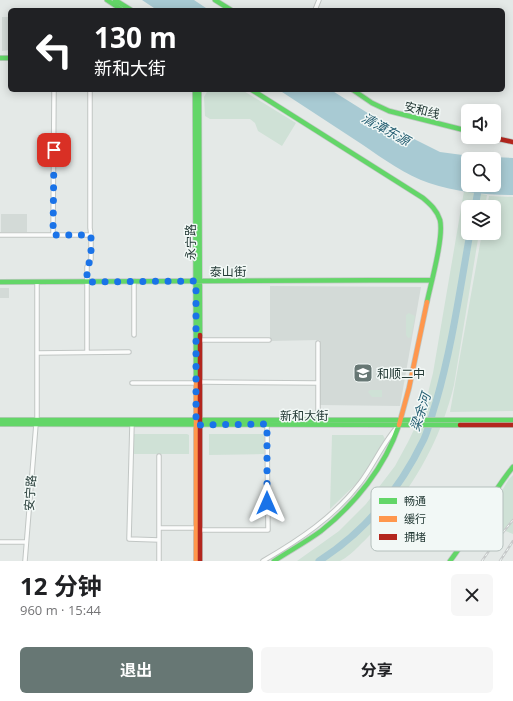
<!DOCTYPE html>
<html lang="zh">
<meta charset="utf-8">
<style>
:root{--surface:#fff;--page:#f6f6f6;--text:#202124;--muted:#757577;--accent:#677774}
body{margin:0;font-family:"Open Sans","Noto Sans SC",sans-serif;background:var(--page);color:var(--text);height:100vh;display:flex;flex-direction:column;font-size:15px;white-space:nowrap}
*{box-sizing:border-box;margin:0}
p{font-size:13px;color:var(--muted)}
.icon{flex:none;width:22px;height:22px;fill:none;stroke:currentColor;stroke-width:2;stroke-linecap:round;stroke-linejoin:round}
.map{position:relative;height:561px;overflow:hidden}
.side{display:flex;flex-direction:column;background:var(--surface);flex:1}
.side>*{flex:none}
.banner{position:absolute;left:8px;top:8px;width:497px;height:84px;border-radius:6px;box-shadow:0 2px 10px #0003;background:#202124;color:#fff;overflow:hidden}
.buttons{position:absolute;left:461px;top:104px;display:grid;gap:8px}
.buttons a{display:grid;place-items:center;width:40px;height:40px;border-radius:6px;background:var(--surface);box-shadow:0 2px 10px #0003;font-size:20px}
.pin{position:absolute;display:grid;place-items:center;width:34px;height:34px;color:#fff;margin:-17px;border-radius:8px;box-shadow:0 2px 6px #0006}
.me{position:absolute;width:44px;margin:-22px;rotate:0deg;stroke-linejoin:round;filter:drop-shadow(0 0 3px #0008)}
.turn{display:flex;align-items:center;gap:14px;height:84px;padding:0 20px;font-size:18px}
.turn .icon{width:52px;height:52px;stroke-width:2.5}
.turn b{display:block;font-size:28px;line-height:34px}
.round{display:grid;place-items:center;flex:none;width:42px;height:42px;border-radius:6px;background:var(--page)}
.summary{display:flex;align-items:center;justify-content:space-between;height:68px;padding:0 20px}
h1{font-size:24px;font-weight:700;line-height:30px}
.button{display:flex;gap:8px;margin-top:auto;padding:8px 20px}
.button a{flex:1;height:46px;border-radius:6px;background:var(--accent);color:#fff;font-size:16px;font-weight:700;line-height:46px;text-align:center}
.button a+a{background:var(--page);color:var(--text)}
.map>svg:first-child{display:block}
</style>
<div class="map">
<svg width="513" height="561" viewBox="0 0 513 561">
<rect width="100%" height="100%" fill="#e4e9e7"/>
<!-- built -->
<path fill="#d3dad7" d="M2 17H10V50L2 51Z
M1 214H27V232H1Z
M270 286 421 287 400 406 320 405V340L270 341Z
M0 288H9V298H0Z"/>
<!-- green -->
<path fill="#cfe1d6" d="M208 90H242L296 123 282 146 258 131 255 123 250 119H210L205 116 204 97Z
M464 191 487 195 485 207H468V233H479L454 385C440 443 410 494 368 537 362 543 348 558 340 561 335 561 305 561 297 561L339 531 366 504 395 466 408 442 424 409 433 373Z
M489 196 513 197V411L450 412 482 233H494V207H487Z
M409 313 415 316 411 337 408 338 406 335V315Z
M370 390H382V397H372L368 392Z
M134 434H187L189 435V454H134Z
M209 434H264V454L209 455Z
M332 435H383L385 439 371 463 357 483 330 509Z
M513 475V534L483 522 509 479Z"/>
<!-- water -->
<path fill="#a8cad3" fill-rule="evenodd" d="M142 0H194L209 10H157Z
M279 90H331L390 127 440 152 470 156 513 158V195C485 195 456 192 429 183 406 175 383 159 363 145 335 127 307 108 279 90ZM468 159H494V185H468Z"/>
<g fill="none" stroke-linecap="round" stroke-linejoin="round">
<!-- river -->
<path stroke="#a8cad3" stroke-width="7" d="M475 207 479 185
M319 561C366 531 400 489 424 439 429 428 432 414 436 402 452 347 460 289 470 233"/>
<defs>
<path id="street" d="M315 10 319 0
M0 235H91
M53 235 54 90
M134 281V335
M200 340H269
M87 352V267L91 259V235L90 228V90
M37 353 129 352
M200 382 318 383
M132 383H196
M37 420V282
M318 420V343
M132 424 129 539 159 540
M159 456V561
M159 528H196
M200 530H268L267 425
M0 542H26
M25 561 36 424
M263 561C299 540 334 517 360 483 374 465 383 442 399 425"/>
<path id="fast" d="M107 0 122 10
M115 0 131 10
M215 0 231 10
M0 58H10
M195 90 196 382
M199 90 200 335
M252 90 423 198C430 204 437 210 440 220 444 237 431 283 427 302
M353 90 372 103 389 111 468 131
M0 282 431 280
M0 420H513
M0 424 460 425
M274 561C289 551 306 542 321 531 355 504 385 467 399 425
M450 561C473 531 489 496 513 467"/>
<path id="slow" d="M196 382V561
M399 425 409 388 427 302"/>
<path id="jam" d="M490 137 513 142
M200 335V561
M460 425H513"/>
</defs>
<!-- street casing -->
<use href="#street" stroke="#c1c6c4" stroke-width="5.5"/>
<!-- fast casing -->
<use href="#fast" stroke="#c0c7c4" stroke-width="6"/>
<!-- slow casing -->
<use href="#slow" stroke="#c0c7c4" stroke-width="6"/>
<!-- jam casing -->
<use href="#jam" stroke="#c0c7c4" stroke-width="6"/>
<!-- street -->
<use href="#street" stroke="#fbfcfb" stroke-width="3.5"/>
<!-- fast -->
<use href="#fast" stroke="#63d668" stroke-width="4.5"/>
<!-- slow -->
<use href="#slow" stroke="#ff974d" stroke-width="4.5"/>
<!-- jam -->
<use href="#jam" stroke="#b3261e" stroke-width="4.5"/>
<defs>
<path id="rail" d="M482 561 495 542 513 520
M500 561 513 541"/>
</defs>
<!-- rail casing -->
<use href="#rail" stroke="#c7caca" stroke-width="2.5"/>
<!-- rail -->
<use href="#rail" stroke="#f2f8f6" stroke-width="1" stroke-dasharray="3" stroke-linecap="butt"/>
</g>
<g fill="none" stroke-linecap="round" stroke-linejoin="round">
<!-- route -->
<path stroke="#1a73e8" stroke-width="7" stroke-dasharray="0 12.6" d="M54 150 53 235H91V259L87 267V282L196 281V420H200V425L267 424V503"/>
</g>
<!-- icons -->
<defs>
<symbol id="school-square" viewBox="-11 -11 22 22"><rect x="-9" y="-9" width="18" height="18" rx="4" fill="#677774" stroke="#f2f8f6"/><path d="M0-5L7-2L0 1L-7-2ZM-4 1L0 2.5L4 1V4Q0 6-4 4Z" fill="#fff"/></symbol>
</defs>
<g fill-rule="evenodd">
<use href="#school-square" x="352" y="362" width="22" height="22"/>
</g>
<g text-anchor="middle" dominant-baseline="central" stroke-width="3" stroke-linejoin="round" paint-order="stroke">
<!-- street labels -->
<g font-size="12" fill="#243a36" stroke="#f2f8f6">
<text transform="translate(422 110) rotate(14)">安和线</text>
<text transform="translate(190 242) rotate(-90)">永宁路</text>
<text x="228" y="271">泰山街</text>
<text x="304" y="415">新和大街</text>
<text transform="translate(30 493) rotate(-86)">安宁路</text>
</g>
<!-- poi labels -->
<g font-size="12" fill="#243a36" stroke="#f2f8f6" text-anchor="start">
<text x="377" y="373">和顺二中</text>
</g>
<!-- water labels -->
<g font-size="13" font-style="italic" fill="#235d71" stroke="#f2f8f6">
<text transform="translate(386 129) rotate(29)">清漳东源</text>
<text transform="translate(420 412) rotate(-72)">梁余河</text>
</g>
</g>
<!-- legend -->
<rect x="371" y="487" width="132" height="64" rx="6" fill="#f2f8f6" stroke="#b4bfbc" stroke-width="1"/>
<rect x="379" y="498" width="18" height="6" fill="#63d668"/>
<rect x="379" y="516" width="18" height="6" fill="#ff974d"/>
<rect x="379" y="534" width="18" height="6" fill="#b3261e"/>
<g font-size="11" fill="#243a36">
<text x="404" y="505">畅通</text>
<text x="404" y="523">缓行</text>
<text x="404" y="541">拥堵</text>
</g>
</svg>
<div class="buttons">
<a><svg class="icon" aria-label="sound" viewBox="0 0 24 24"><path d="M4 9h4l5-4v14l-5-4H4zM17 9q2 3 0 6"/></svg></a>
<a><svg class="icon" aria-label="search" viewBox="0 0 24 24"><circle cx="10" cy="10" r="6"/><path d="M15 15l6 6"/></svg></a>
<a><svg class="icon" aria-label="layers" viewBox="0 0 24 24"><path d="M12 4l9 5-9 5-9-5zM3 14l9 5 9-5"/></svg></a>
</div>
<div class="pin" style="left:54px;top:150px;background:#d93025"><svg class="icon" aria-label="arrive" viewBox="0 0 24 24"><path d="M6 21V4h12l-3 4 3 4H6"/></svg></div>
<svg class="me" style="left:267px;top:503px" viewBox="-20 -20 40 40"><path d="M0-17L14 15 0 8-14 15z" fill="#1a73e8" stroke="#fff" stroke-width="4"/></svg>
<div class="banner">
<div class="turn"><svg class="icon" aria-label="left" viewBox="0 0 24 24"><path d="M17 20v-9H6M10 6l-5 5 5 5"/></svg><div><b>130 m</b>新和大街</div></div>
</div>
</div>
<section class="side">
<div class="summary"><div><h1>12 分钟</h1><p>960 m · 15:44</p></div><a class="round"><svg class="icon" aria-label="close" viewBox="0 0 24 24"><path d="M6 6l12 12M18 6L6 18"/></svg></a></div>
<div class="button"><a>退出</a><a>分享</a></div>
</section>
